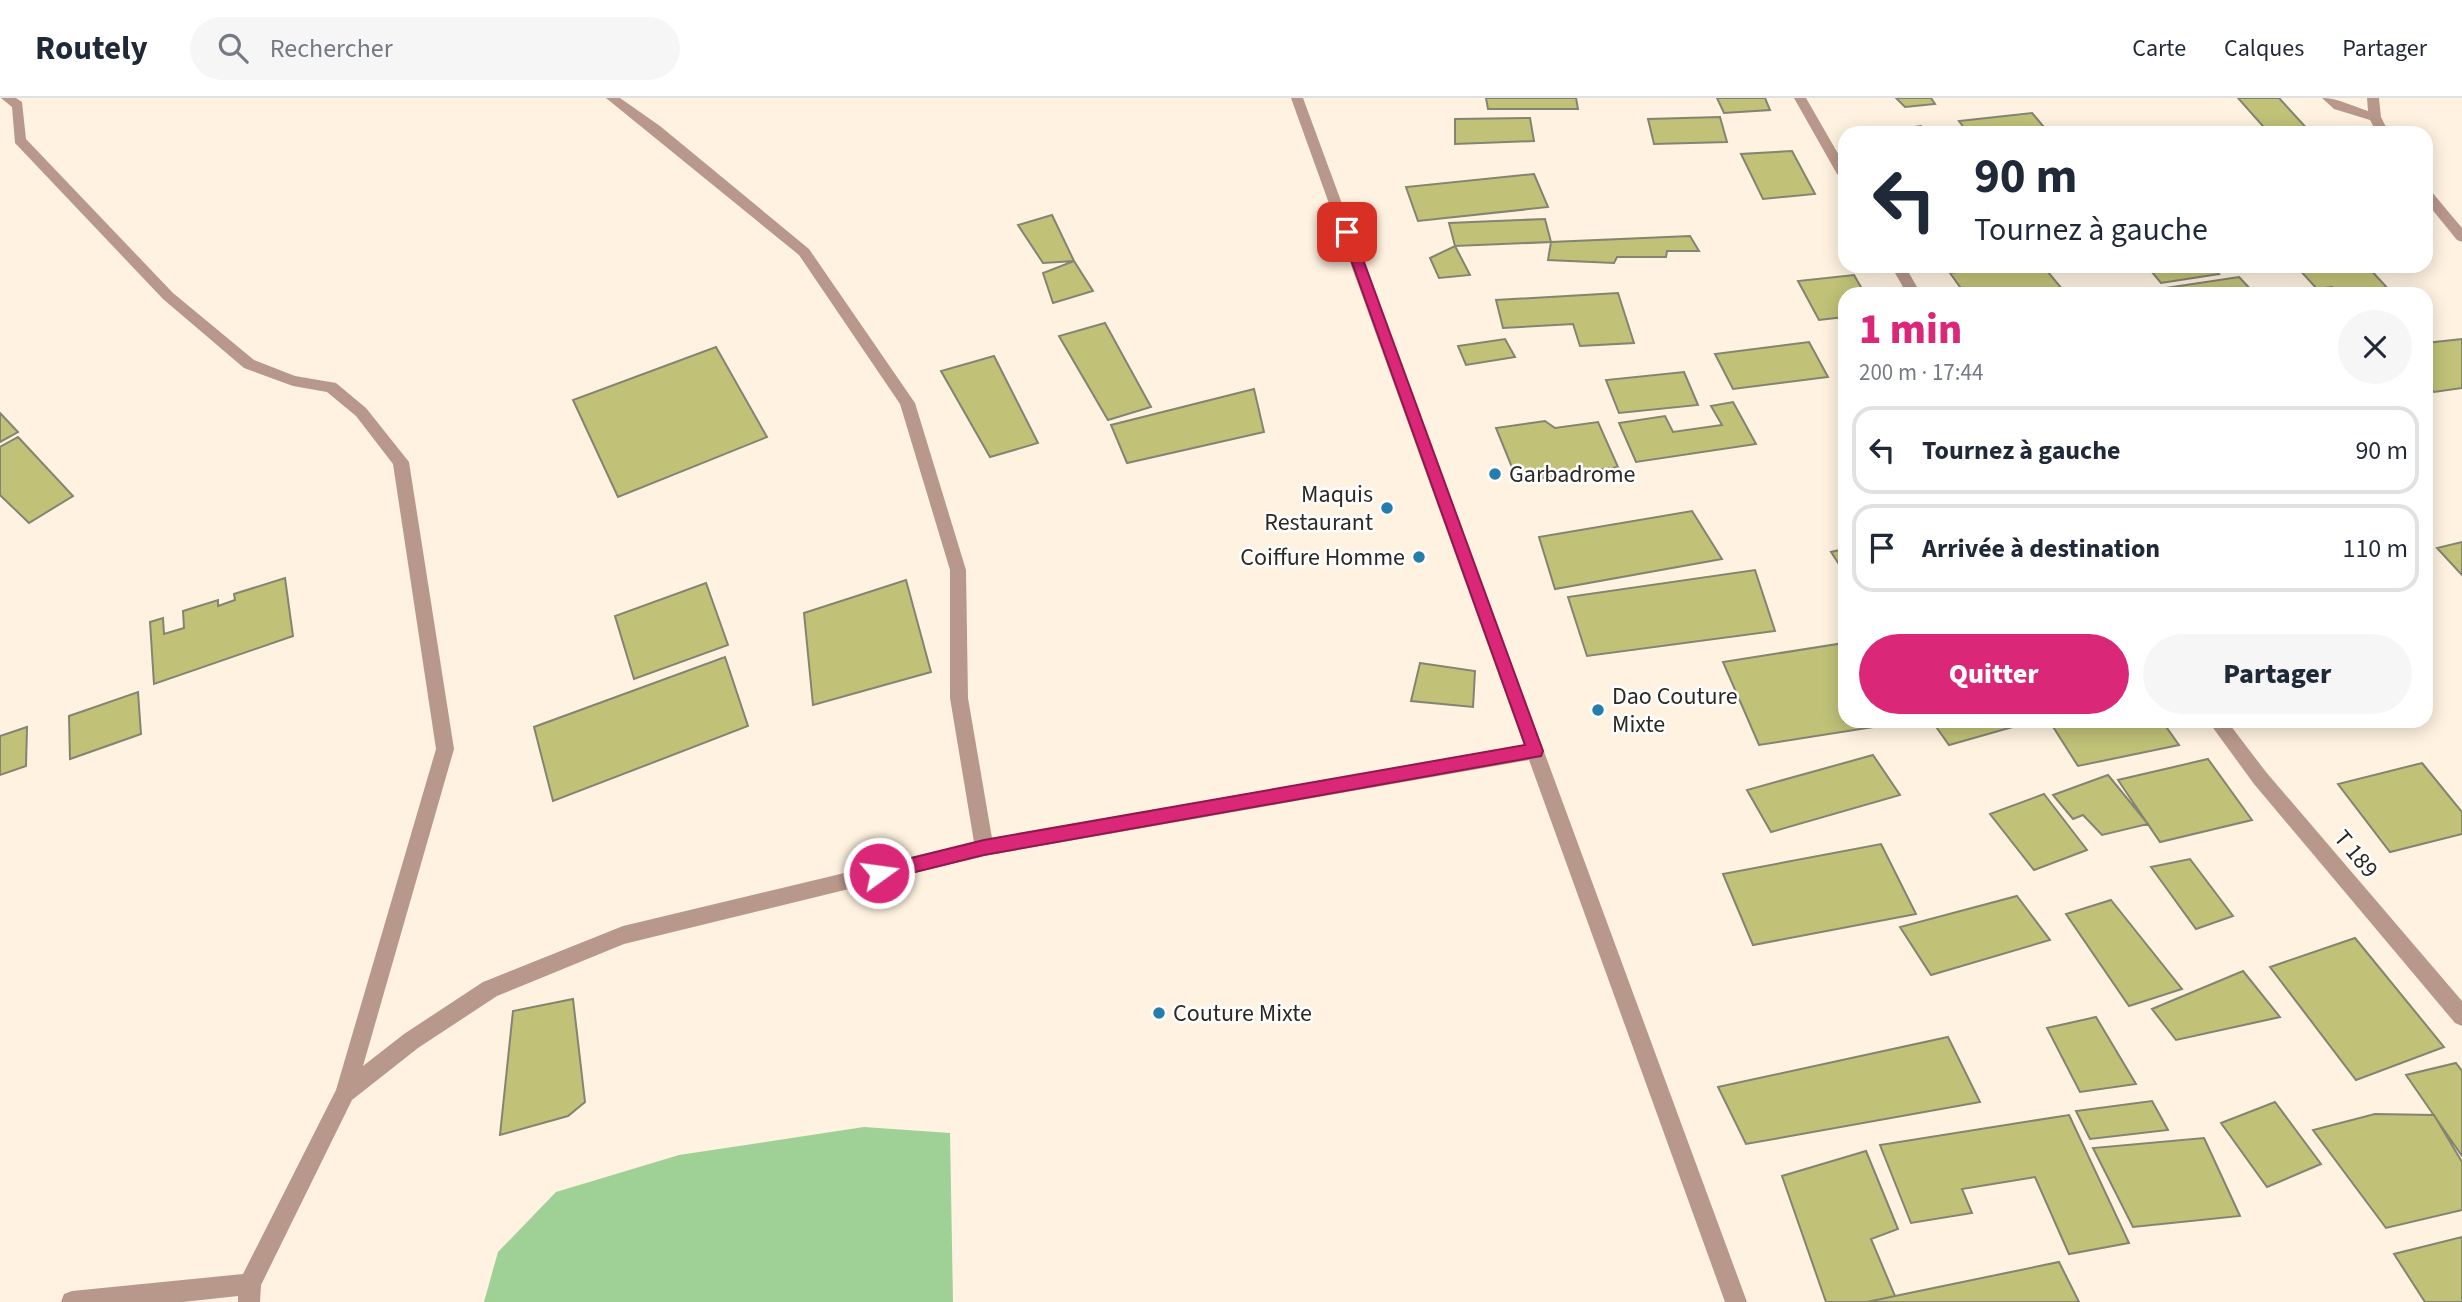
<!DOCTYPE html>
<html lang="fr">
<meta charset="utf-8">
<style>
:root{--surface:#fff;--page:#f6f6f7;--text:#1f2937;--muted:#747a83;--line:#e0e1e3;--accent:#db2777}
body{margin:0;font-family:"Source Sans 3",sans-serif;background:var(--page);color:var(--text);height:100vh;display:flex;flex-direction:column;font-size:26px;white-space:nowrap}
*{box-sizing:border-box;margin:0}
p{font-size:23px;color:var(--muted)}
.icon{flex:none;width:38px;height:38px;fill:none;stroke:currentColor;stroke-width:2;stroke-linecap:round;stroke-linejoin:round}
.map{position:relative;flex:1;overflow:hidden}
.drawer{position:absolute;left:1838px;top:189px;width:595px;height:441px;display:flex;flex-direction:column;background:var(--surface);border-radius:21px;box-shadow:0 4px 18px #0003}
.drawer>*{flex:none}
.top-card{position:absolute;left:1838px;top:28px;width:595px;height:147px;border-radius:21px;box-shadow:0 4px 18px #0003;background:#fff;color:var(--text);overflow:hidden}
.pin{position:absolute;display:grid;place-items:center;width:60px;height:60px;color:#fff;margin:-30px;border-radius:14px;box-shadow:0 4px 10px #0006}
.me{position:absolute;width:77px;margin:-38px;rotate:76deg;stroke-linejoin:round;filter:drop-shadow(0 0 5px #0008)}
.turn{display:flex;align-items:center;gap:24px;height:147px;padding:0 21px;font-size:32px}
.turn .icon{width:91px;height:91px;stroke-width:2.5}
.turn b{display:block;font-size:49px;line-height:60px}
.round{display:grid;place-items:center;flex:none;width:74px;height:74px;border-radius:37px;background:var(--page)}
.headline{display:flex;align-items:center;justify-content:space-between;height:119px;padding:0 21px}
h1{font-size:42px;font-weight:800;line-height:52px;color:var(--accent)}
.primary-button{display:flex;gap:14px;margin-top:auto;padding:14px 21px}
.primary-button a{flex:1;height:80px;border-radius:42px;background:var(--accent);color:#fff;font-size:28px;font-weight:800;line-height:80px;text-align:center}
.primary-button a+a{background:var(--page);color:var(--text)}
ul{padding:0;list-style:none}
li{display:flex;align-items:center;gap:21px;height:88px;margin:0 14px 10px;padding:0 7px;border:4px solid var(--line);border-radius:21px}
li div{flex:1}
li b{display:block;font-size:26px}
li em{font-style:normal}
header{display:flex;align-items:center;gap:42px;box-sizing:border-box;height:98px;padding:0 35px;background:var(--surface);border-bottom:2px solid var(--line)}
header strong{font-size:33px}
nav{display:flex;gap:38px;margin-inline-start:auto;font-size:24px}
.search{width:490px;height:63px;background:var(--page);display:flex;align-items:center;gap:18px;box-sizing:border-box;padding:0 24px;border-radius:38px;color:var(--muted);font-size:26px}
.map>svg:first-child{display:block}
</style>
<header>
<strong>Routely</strong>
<div class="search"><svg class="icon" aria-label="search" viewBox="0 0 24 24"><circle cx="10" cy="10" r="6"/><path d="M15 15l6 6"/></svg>Rechercher</div>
<nav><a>Carte</a><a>Calques</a><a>Partager</a></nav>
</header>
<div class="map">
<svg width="2462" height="1204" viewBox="0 0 2462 1204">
<rect width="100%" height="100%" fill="#fff2e0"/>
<!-- water -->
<path fill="#9fd197" d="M864 1029 950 1035 953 1204H484L498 1154 556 1094 679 1057Z"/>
<!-- building -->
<path fill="#c1c278" stroke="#838471" stroke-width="2" d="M1486 0H1576L1578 11H1488Z
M1717 0H1765L1770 12 1724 15Z
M1896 0H1931L1935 6 1905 9Z
M2238 0H2279L2311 35H2269Z
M2032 15 2049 35H1968L1959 23Z
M1720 19 1727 44 1654 46 1648 21Z
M1530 20 1534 43 1455 46V21Z
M1921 28 1926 35H1873Z
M1792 53 1815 96 1763 101 1741 56Z
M1534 76 1548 109 1418 123 1406 89Z
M1052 117 1074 163 1043 165 1018 127Z
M1545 121 1551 144 1455 148 1449 125Z
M1690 138 1699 153H1667L1666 159H1617L1614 165 1548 162 1551 144Z
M1455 148 1470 177 1439 180 1430 160Z
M1074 163 1093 193 1053 205 1043 175Z
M1993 168H2043L2063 192 2043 196H1965L1950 175Z
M2147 168H2211L2219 176 2161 185Z
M2367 168 2392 195 2338 196 2332 189 2317 191 2297 169Z
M1854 177 1865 196H1844V219L1819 222 1798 183Z
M2239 179 2255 196 2139 194Z
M1618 195 1634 245 1580 248 1573 226 1503 230 1496 202Z
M1105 225 1151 309 1108 322 1059 238Z
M1505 241 1515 259 1466 267 1458 248Z
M2462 241V290L2434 294 2426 286V245Z
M1809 244 1828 279 1733 291 1715 256Z
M716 249 767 339 618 399 573 302Z
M994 258 1038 345 990 359 941 273Z
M1684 274 1698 307 1619 315 1606 282Z
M1254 291 1264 334 1127 365 1111 327Z
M1733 304 1756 346 1636 364 1619 325 1665 318 1673 334 1722 327 1711 308Z
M0 315 18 334 0 344Z
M1545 323 1555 330 1598 324 1618 369 1518 384 1496 330Z
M18 339 73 398 29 425 0 397V349Z
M1692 413 1722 461 1555 491 1539 439Z
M2462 444V477L2437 450Z
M1844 451V474L1831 454Z
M1755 472 1775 533 1587 558 1568 499Z
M285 480 293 538 154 586 150 524 163 520 164 536 184 530 183 513 218 502V508L235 502 234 496Z
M906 482 931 574 813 607 804 515Z
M706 485 728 547 634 581 615 518Z
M1844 545V623H1898L1899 625 1759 647 1723 564Z
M725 559 748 628 553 703 534 629Z
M1420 565 1475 573 1473 609 1411 603Z
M138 594 141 636 70 661 69 618Z
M1932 623H2009L2013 629 1949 647Z
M2057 623H2162L2179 647 2078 668 2050 624Z
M27 629 26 668 0 677V638Z
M1873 657 1900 697 1771 734 1747 692Z
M2208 661 2252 722 2160 744 2118 682Z
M2422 665 2462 714V736L2390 754 2338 686Z
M2108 677 2148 726 2102 737 2083 717 2073 721 2053 697Z
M2044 696 2087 752 2034 772 1990 716Z
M1881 746 1916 816 1753 847 1723 776Z
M2190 761 2233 818 2196 831 2151 769Z
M2017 798 2050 842 1931 877 1900 829Z
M2111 802 2182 891 2129 908 2066 816Z
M2355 840 2444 949 2356 982 2270 869Z
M2243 873 2280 919 2176 942 2152 911Z
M573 901 585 1004 568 1018 500 1037 513 913Z
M2096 919 2136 986 2080 994 2047 930Z
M1948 939 1980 1004 1746 1046 1718 989Z
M2456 965 2462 973V1058L2406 977Z
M2152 1003 2168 1032 2090 1041 2076 1013Z
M2275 1004 2321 1066 2267 1089 2221 1025Z
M2375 1016 2434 1017 2462 1064V1112L2386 1130 2313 1032Z
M2069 1017 2129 1145 2069 1156 2035 1079 1962 1091 1972 1115 1911 1125 1880 1047Z
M2204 1040 2240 1118 2133 1129 2093 1050Z
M1866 1053 1898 1131 1871 1141 1895 1198 1867 1204H1826L1782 1078Z
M2462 1139V1204H2425L2394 1156Z
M2059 1164 2079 1204H1867L1895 1198Z"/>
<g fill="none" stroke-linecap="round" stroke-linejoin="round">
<!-- minor -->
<path fill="#b8988a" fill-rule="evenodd" d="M1 0H16L22 4 26 41 173 195 254 262 295 278 336 285 366 310 409 364 454 651 363 968 404 936 483 884 623 828 974 744 950 600V472L900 306 799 157 606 0H620L660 28 809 151 915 305 966 472 968 600 992 740 1524 647 1291 0H1303L1747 1204H1725L1529 662 984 758 624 846 497 898 418 950 352 1002 261 1187 260 1204H238V1198L183 1204H61L64 1196 72 1193 243 1176 336 992 436 651 393 366 356 318 327 294 293 288 244 270 163 201 15 45 12 9Z
M1794 0H1806L1844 66V80L1837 76Z
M2322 0C2338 0 2352 8 2368 13L2367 0H2379L2381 19 2389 35H2377L2370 22 2334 11Z
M2426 92 2431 93 2462 130V144L2457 142 2426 104Z
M1891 168H1905L1921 196H1907Z
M2208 623H2227L2266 674 2462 903V928L2455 925 2254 686Z"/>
</g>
<!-- route -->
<path fill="#db2777" stroke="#8e194d" stroke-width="2" d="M1347 130 1353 134 1543 653 1541 658 984 757 879 783 873 781 871 775 873 770 879 768 984 742 1525 647 1341 134Z"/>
<!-- markers -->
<g fill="#257dac" stroke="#fff" stroke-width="2.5">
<circle cx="1495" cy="376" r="7"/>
<circle cx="1387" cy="410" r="7"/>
<circle cx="1419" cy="459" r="7"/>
<circle cx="1598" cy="612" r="7"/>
<circle cx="1159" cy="915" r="7"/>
</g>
<g text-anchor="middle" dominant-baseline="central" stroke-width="5" stroke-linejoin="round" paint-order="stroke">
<!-- poi labels -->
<g font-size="24" fill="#2d2922" stroke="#fff" text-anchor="start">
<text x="1509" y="376">Garbadrome</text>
<text x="1373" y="396" text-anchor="end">Maquis<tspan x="1373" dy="28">Restaurant</tspan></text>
<text x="1405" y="459" text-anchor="end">Coiffure Homme</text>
<text x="1612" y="598">Dao Couture<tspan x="1612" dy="28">Mixte</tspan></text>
<text x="1173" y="915">Couture Mixte</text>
</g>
<!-- street labels -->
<g font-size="24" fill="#2d2922" stroke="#fff">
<text transform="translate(2356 756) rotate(50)">T 189</text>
</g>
</g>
</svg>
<div class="pin" style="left:1347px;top:134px;background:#d93025"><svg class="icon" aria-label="arrive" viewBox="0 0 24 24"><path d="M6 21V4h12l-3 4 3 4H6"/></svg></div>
<svg class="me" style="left:879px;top:775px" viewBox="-20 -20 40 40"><circle r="17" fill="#db2777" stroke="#fff" stroke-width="3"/><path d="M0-11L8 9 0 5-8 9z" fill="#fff"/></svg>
<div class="top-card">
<div class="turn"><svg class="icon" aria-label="left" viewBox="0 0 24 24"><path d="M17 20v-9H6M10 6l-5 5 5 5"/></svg><div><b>90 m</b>Tournez à gauche</div></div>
</div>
<section class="drawer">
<div class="headline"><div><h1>1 min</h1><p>200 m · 17:44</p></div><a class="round"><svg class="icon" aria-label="close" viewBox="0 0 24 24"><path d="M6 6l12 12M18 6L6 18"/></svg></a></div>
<ul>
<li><svg class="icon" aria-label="left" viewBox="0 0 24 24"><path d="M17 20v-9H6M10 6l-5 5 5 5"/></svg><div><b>Tournez à gauche</b></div><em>90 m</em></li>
<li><svg class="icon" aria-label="arrive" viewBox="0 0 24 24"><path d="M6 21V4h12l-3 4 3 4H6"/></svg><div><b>Arrivée à destination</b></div><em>110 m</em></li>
</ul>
<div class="primary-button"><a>Quitter</a><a>Partager</a></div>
</section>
</div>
